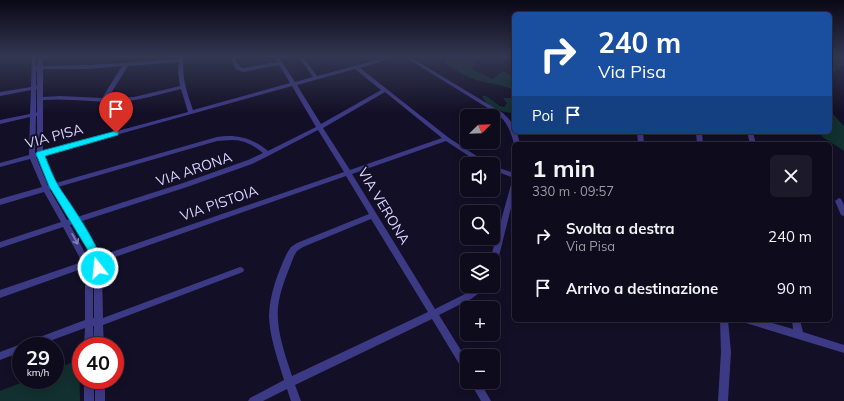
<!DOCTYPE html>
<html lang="it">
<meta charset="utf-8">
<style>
:root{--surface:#0e0b1c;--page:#1c1929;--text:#f1f3f6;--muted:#9b9ba3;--line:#2e2b3b}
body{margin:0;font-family:Mulish,sans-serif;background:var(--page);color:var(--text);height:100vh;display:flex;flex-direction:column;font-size:15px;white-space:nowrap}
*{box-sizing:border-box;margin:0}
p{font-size:13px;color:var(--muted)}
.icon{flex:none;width:22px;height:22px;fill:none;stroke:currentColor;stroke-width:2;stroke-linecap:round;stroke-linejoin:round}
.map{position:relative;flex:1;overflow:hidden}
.drawer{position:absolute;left:512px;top:142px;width:320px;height:180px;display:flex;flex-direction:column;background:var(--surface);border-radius:6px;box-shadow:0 2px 10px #0003,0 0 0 1px var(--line)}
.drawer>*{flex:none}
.top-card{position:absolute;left:512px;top:12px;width:320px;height:122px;border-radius:6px;box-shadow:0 2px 10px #0003,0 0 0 1px var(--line);background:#1a4fa0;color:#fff;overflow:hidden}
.needle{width:26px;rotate:67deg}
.controls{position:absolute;left:460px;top:109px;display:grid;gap:8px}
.controls a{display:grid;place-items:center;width:40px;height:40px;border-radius:6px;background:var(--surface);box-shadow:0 2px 10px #0003,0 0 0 1px var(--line);font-size:20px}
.speed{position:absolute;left:12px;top:337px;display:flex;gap:8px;font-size:20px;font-weight:700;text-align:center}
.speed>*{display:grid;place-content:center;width:52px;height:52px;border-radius:50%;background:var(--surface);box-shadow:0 2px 10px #0003,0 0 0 1px var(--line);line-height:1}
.speed small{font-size:10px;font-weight:400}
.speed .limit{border:6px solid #d22;background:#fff;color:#111}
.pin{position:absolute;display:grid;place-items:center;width:34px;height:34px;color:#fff;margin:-41px -17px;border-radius:50% 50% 50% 0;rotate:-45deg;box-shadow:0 0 4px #0007}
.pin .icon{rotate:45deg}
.me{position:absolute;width:44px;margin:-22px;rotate:344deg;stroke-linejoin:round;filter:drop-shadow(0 0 3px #0008)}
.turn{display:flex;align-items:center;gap:14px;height:84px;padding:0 20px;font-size:18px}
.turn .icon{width:52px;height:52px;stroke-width:2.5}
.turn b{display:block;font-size:28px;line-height:34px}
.then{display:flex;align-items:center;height:38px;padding:0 20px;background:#0003;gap:8px;font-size:15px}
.round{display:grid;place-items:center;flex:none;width:42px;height:42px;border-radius:6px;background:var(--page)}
.headline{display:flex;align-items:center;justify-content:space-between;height:68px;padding:0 20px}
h1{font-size:24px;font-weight:700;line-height:30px}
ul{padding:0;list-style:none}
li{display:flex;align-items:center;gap:12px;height:52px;padding:0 20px}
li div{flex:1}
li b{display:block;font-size:15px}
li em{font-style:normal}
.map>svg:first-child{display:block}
</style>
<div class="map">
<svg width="844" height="401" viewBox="0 0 844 401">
<rect width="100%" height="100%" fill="#130f26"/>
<!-- green -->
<path fill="#12302f" d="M447 57H483L474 62 472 69 492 79 503 71 514 77V90C503 85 492 84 480 81 468 78 456 71 446 63Z
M830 57H844V66H840L841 68 833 71 830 70Z
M482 96H486L500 106 504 107 507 103 503 98H514V113C503 113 487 108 482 96Z
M830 111 844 126V151L824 138 818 132H830Z
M79 360 80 401H0V391L28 380H55V369Z"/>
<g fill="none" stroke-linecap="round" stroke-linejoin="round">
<!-- minor -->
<path fill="#3d3a85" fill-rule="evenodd" d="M32 57H36V66H37L38 57H42L43 66 89 65 179 59 180 57H184C181 76 187 92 193 110L290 83 279 65 243 72 236 69 230 57H234L240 67 243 68 278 62 275 57H279L295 82 313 77 299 57H303L317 76 388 57H395L360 68 449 138 489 164H481L446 141 352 174 435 309 465 294 477 286H487L486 288 471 299 439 315 467 360V374L464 372 432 319 295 385 301 401H291L287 389 263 401H248L250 398 284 380C278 360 270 339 269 317 269 296 278 272 287 253L291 247 297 243 369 214 346 176 101 262 102 272 103 318 240 267 243 268 244 270 243 272 103 325 104 346H94V326H93L94 346H84L85 328 36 346H21V352L0 360V352L85 320V280L84 268 0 298V290L82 262 63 227 0 248V242L61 222 44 192 0 205V199L42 187 30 159 0 167V163L29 155 30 117 0 124V120L30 114 31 90 0 96V92L31 87ZM179 62 178 71 180 86 134 97 108 98 128 66ZM122 66 102 98 60 96 43 97V69H89ZM355 69 381 90 321 124 297 85ZM36 70H37V85L36 86ZM292 86 316 127 268 151C252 138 237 134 217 137L56 183 44 155ZM36 89H37V112L36 113ZM181 89 188 112 43 151V100C68 98 92 102 117 102 139 101 160 94 181 89ZM385 92 442 138 350 170 323 128ZM36 116H37V153H35ZM318 130 344 172 100 256 79 222 187 187 252 164 270 155ZM232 140C244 140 253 145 263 153L248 160 183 183 77 217 58 187 217 141ZM36 157H38L50 185 48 186ZM52 189 70 219 67 220 50 190ZM371 219 428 312 292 376C285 354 276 330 278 307 280 289 288 272 294 256L297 251 303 247ZM73 224 92 256V259L89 260 70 225ZM93 265 94 272V318H93V280L91 266Z
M405 57H410L503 113C509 119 514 123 514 132H517L520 144H514C511 132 508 124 499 115Z
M637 132H643L644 144H638Z
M696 132H702L703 144H697Z
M747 132H753L756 144H750Z
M493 166 514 173V178L493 170Z
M512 181H514V196L497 264 496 266 493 267V260H490Z
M839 198 841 199 844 205V216L841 215 835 201Z
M720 320H728L731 352 728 401H718L721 352Z
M745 320H762L793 329 792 320H800L803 332 844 345V353L749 324 746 323Z
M84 380H94V401H84Z
M95 380H105V401H95Z
M470 382H480L491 401H481Z"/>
</g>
<!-- one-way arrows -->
<defs><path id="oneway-shaft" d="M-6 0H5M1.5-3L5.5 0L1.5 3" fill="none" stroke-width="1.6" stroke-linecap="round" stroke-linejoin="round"/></defs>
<use stroke="#837fbc" href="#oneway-shaft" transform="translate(75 239) rotate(61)"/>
<!-- sky -->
<linearGradient id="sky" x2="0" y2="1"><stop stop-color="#0a0815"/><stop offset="0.5" stop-color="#333752"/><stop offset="1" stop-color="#333752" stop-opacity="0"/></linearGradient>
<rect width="844" height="113" fill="url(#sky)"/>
<!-- route -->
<path fill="#00e5ff" stroke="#0095a6" d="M116 131 118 132V135L45 156C49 166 53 177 59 187 68 201 109 257 101 271L98 272 94 271 91 256 86 247 49 186 36 154 37 152Z"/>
<g text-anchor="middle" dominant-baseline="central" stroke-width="4" stroke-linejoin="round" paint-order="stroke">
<!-- street labels -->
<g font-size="14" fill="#d9d4ff" stroke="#130f26">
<text transform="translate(54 136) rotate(-15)">VIA PISA</text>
<text transform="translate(194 169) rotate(-19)">VIA ARONA</text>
<text transform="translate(219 203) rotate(-19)">VIA PISTOIA</text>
<text transform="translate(384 206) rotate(59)">VIA VERONA</text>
</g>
</g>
</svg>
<div class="controls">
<a><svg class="needle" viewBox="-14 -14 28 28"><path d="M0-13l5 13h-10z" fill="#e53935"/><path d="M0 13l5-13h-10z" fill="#9b9ba3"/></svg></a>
<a><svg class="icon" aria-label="sound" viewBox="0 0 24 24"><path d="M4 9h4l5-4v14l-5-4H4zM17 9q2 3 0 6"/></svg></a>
<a><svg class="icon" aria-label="search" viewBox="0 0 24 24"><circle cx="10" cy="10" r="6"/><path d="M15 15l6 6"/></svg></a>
<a><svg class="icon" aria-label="layers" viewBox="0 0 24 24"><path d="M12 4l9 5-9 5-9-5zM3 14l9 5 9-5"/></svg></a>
<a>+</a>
<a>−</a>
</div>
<div class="speed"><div>29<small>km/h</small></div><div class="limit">40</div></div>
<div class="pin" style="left:116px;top:133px;background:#d93025"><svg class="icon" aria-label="arrive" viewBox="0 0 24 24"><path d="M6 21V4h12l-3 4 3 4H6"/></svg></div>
<svg class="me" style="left:98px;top:268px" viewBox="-20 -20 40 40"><circle r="17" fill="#00e5ff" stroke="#fff" stroke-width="3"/><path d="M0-11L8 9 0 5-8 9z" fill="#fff"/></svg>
<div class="top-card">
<div class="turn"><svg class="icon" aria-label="right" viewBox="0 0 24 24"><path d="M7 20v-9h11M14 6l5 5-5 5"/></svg><div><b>240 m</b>Via Pisa</div></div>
<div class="then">Poi<svg class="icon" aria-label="arrive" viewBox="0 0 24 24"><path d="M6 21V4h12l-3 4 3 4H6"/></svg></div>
</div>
<section class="drawer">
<div class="headline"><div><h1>1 min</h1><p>330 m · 09:57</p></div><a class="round"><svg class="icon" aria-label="close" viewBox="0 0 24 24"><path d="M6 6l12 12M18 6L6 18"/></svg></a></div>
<ul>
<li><svg class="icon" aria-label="right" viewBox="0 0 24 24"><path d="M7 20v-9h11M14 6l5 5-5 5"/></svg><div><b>Svolta a destra</b><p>Via Pisa</p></div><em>240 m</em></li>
<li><svg class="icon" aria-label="arrive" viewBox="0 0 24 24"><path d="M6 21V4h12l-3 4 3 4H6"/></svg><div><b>Arrivo a destinazione</b></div><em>90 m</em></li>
</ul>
</section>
</div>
